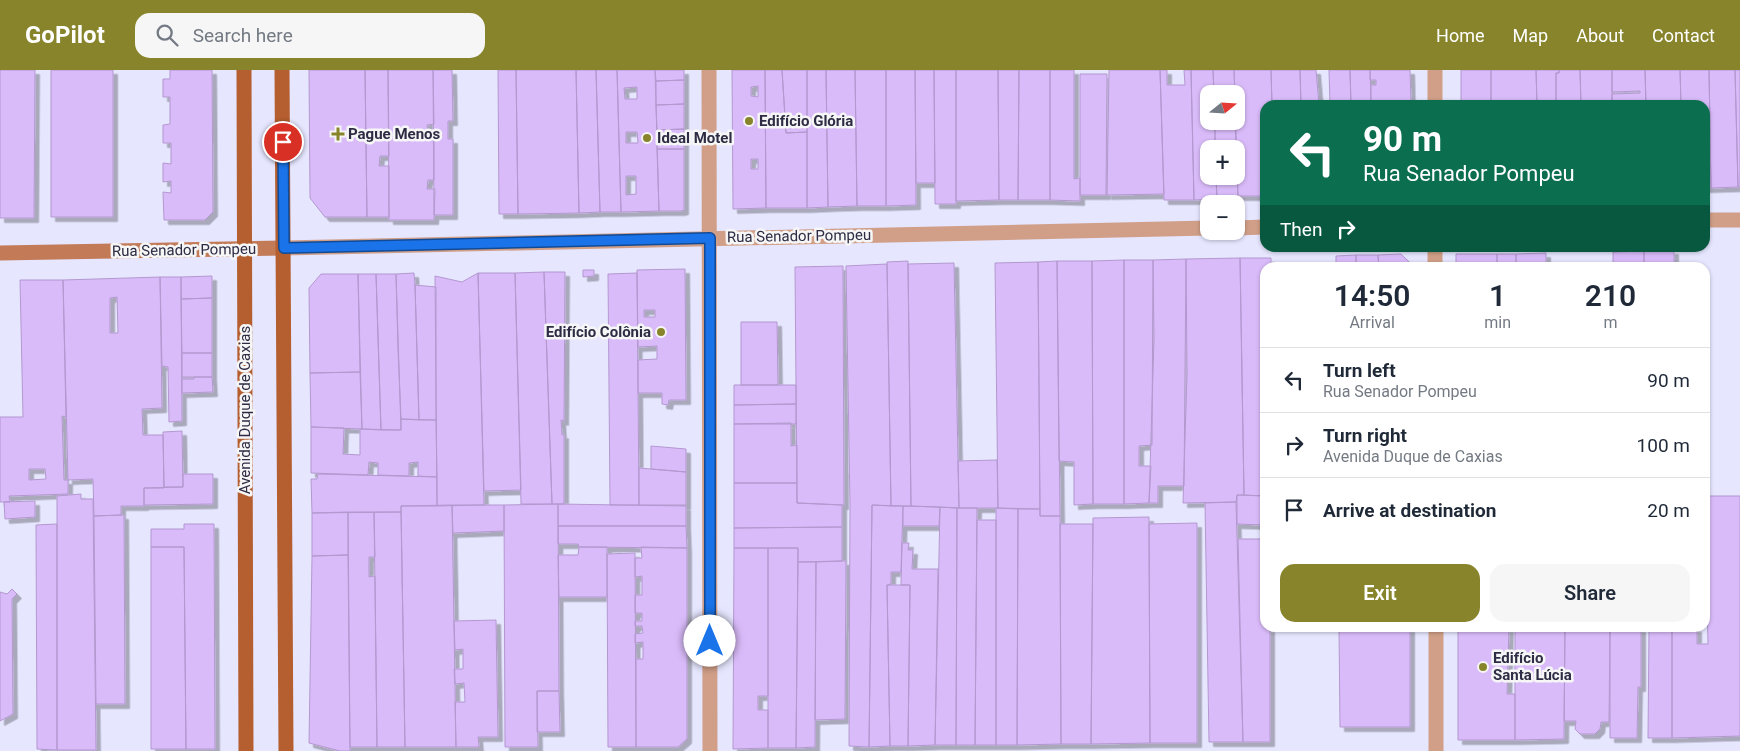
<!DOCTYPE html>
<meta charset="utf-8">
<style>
:root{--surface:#fff;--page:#f6f6f7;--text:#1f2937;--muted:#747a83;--line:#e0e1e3;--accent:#88842c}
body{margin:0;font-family:Roboto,sans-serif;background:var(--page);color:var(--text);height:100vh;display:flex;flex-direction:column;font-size:19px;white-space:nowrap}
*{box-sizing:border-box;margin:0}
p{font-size:16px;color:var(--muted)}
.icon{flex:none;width:28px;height:28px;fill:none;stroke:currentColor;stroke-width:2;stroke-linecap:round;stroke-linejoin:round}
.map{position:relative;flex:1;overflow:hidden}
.drawer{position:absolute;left:1260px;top:192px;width:450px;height:370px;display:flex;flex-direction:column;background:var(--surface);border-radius:15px;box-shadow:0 1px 4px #0004}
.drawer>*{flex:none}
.banner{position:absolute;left:1260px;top:30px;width:450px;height:152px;border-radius:15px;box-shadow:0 1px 4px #0004;background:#0b6e4f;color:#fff;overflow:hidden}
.needle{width:32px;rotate:72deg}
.tools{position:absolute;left:1200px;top:15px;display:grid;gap:10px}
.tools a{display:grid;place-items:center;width:45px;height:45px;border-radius:10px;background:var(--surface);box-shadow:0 1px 4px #0004;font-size:25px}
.pin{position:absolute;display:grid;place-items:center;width:42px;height:42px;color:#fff;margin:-21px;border:2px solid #fff;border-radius:50%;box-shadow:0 1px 5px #0007}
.me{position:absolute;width:55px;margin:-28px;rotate:0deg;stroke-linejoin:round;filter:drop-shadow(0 0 4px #0008)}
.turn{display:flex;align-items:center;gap:18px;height:105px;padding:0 20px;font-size:22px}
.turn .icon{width:65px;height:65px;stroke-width:2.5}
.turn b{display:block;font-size:35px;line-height:42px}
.then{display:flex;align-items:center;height:48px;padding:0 20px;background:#0003;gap:10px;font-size:19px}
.eta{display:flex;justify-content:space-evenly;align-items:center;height:85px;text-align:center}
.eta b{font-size:30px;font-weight:600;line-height:35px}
.action{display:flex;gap:10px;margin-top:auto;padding:10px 20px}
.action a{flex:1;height:58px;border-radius:15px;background:var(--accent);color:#fff;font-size:20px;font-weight:600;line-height:58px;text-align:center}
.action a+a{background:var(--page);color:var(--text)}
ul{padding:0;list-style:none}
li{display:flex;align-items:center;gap:15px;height:65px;padding:0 20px;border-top:1px solid var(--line)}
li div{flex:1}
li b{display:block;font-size:19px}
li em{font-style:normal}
header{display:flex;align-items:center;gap:30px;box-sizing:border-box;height:70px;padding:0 25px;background:var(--accent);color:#fff}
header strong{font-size:24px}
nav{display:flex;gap:28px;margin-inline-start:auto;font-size:18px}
.search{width:350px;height:45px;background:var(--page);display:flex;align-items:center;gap:12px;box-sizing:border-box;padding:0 18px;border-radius:15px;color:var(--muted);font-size:19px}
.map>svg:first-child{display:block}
</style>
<header>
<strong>GoPilot</strong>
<div class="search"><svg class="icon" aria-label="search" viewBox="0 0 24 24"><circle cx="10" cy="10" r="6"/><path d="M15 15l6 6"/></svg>Search here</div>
<nav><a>Home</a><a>Map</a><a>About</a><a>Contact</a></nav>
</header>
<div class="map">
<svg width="1740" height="681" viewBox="0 0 1740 681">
<defs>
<filter id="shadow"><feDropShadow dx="4.5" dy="4.5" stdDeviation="0" flood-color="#0004"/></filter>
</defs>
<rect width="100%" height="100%" fill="#e6e6ff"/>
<!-- building -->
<path fill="#d9bbf9" stroke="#b398cf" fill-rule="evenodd" filter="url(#shadow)" d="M0 0H35L34 148H0Z
M51 0H113V147H51Z
M170 0H212L213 142 205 150H164L163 122 171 123V111L163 112V93L171 94V73H163V55L170 54V27H163V9H170Z
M309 0H365L367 147H325L310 128Z
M365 0H388L389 86H380L379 96H389V147H367Z
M388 0H433L434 54 427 55 428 62H434V110H428L427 119H435L434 150H389Z
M433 0H452L453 51H448V69H453V145H434Z
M498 0H516L518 144H499Z
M516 0H576L579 143 518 144Z
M576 0H596L600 142 579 143Z
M596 0H617L621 142H600Z
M617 0H655L659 141 621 142ZM637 17V29H625L624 18ZM626 62H637L638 73H626ZM626 106H636V124L626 125Z
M655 0H684V10L656 11Z
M732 0H765L766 138 733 139ZM758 16V27L751 26V17ZM751 89H758V99H751Z
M765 0H782L786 63 807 62V138H766Z
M782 0H807V62L786 63Z
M807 0H826L828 137 807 138Z
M826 0H855L857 136 828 137Z
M855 0H886V136H857Z
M886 0H915L916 135 886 136Z
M915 0H934L935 113H916Z
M934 0H956V134H935Z
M956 0H998L999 130 956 131Z
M998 0H1019L1018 130H999Z
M1019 0H1050V130H1018Z
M1050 0H1074V109L1080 108V131L1050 130Z
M1109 0H1160L1164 124 1107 125Z
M1160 0H1167V15H1185L1184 0H1191L1194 130H1164Z
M1191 0H1213L1214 24H1209V51H1215V79H1209V106H1216L1217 129 1194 130Z
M1213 0H1234L1235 24H1226V21L1214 24Z
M1234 0H1271L1272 35H1265V126H1238Z
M1271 0H1300L1301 35H1272Z
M1300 0H1316L1319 35H1301Z
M1329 0H1350L1351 35H1330Z
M1350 0H1370L1371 35H1351Z
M1370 0H1410L1411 35H1371V15H1376V10H1370Z
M1461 0H1491V35H1461Z
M1491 0H1536L1537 35H1491Z
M1536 0H1559V3H1556V35H1537Z
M1559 0H1580L1581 35H1556V3H1559Z
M1580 0H1612V35H1581Z
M1612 0H1645L1646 35H1612V24L1640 23V21L1612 22Z
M1645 0H1680L1681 35H1646Z
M1680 0H1709L1711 118H1705V35H1681Z
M1709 0H1735L1738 117 1711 118Z
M1735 0H1740V117H1738Z
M1080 4H1107L1106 125H1080Z
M684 10V34L656 35V11Z
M684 34V59L657 60 656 35Z
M1215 51H1235L1238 129H1217L1216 106H1236V79H1215Z
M684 59V79H657V60Z
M657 79H684V140L681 141H659Z
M1674 180V198H1644V181Z
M1644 181V198H1613V182Z
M1546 183V198H1516V184Z
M1401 184 1411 194V198H1379L1378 185Z
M1456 184H1497V198H1456Z
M1497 184H1516V198H1497Z
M1356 185V198H1336V186Z
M1356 185H1378L1379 198H1356Z
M1240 188H1271V198H1265V426L1244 425Z
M1240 188 1244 425H1237L1236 432 1183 433 1187 304 1186 189Z
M1186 189 1184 416H1158V433H1149L1154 269 1153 190Z
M1124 190V434H1093L1092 191Z
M1124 190H1153L1152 375 1139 376V396H1151L1149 433 1124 434Z
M908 191 911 436H891L887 192Z
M1057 191H1092L1093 434 1074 435V392L1059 391Z
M1057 191 1060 446H1040L1038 192Z
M1038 192 1040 439 998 438 995 193Z
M954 193 959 438 911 436 908 194Z
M887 194 891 436 872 435 869 677 849 676 850 435 846 196Z
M843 196 844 435 797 433 795 197Z
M685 199 686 330H669L668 335 662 334V323H638V290L657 289V276L638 277 637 200ZM644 240H655V247H644Z
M583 200H594V206L583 207Z
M544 202H565L564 351 561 350 562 365 564 364V434H552Z
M544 202 552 434H521L515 203Z
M414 203 415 215 419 350 401 349 398 279 396 204Z
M478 203 484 435 437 436 435 206 462 212Z
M478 203H515L521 420 484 421Z
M637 203 639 435H610L608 204Z
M321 204H358L360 302 310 303 309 218Z
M358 204H376L381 360 362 359Z
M376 204H396L401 360H381Z
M212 206V228L181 229V207Z
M160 207 162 338 142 339 143 365H163L164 418H144V436H121V445L94 446 93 409 68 410 63 210ZM117 227 118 263H110V228Z
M160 207H181L182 351 169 352 168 297 162 296Z
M20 210H63L66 347 62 346 64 410H68V424L9 426 10 432H0V347H23ZM29 399H45L46 409 29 410Z
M415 215 436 217V350H419Z
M212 228V283H182L181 229Z
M741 252H777L778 315H741Z
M182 283H212V307H182Z
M360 302 362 359 311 357 310 303Z
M194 307H212L213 322 182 323V309H194Z
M734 315H796V334L734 335Z
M796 334V354H734V335Z
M401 349 436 350 437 407 418 406V392L409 393V406L378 405V393L369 392 368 405 311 403V357L344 358 343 384 360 385V359L401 360Z
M791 353V376L797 375V413H734V354Z
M182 361 183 417H164L163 362Z
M651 376 686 379V402L651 399Z
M997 390 998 438H959L958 391Z
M639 398 686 402V435H639Z
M183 404H213V434L144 435V418L183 417Z
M318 404 437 407V436H401V442L312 443 311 409H317Z
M734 413H797V433L842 435V457L734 458Z
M81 424V429H93L96 680H57V426Z
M1237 425 1265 426V455L1237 454Z
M1705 426H1740V666L1672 668V558H1697V574H1708Z
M35 431V447L5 449 4 432Z
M1236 432 1243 672H1209L1205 433Z
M558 434 686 436V456H558Z
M558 434 559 621H537L538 677H505L504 435Z
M452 435 456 677H405L401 436Z
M452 435H504V461L453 463Z
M872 435 903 436 901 502H891V514L887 515 890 676 869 677Z
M903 436 940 437 939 456H903Z
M940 437 957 438 956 675H935Z
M957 438H977L975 675H956Z
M996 438 1018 439 1017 675H996Z
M1018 439H1040V446H1060L1061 674 1017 675Z
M348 442H374L375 487H369V507L375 506 377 677H350Z
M348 442V485L312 486V443Z
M374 442H401L405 677H377Z
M124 445 125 634H96L94 446Z
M1149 447 1150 673 1091 674 1093 448Z
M977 450H996V675H975Z
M1197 453V673H1150L1149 454Z
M57 454V680L37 679 36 455Z
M184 454H214L215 679H186L184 477H151V459H184Z
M1060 454H1093L1091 674H1061Z
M558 456H686L687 478 579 477 578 474H558Z
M842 457V491L798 492V478H734V458Z
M1238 469H1265V558H1270V672H1243Z
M902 473H909L908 480H913L912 499H938L935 675 908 676 910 515H901Z
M151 477H184L186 679H151Z
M579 477H607V527H559L558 485H578Z
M641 477 687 478V669L678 677H636V589H643V572L635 573V564L643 563 642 556H635V551H642V543H635V525H642V506L635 507V488H642Z
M734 478H768V626H758V640H768V678L733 679Z
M768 478H798L796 678H768Z
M635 483 636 677H608L607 484Z
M348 485 350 681H340L309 673 312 486Z
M842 491H846L845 649 815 650 816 492Z
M798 492H816L815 677 796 678Z
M887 515H910L908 676H890Z
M12 519 17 524 12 529 13 644 0 651V522L7 524Z
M496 550 498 667H478L479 677H456L455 632H465L464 613 455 614 454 599H463V579L455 580 454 551Z
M1339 558H1410V657H1340Z
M1458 558H1509L1507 624H1515V670H1458Z
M1515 558H1565L1564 669 1515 670Z
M1565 558H1610L1609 652H1601L1600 659 1595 664H1580L1575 659 1576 651H1564Z
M1610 558H1641V617H1638L1637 668H1610Z
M1649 558H1672V668H1648Z
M537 621H559L560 662H537Z"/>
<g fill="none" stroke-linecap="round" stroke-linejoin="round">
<!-- street -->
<path stroke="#d19f88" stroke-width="15" d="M709 0 710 681
M1435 0V35
M1705 150H1740
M1236 158 1265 157
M284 178 1209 158
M1435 178V198
M1436 558V681"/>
<!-- secondary -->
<path stroke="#c27a57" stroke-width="15" d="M0 183 284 178"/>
<!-- primary -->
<path stroke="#b55e2f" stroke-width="15" d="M244 0 246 681
M282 0 286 681"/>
</g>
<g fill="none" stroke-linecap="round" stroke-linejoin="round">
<defs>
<path id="route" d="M283 72 284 178 710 168V571"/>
</defs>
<!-- route casing -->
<use href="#route" stroke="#114b97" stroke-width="12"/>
<!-- route -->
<use href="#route" stroke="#1a73e8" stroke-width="9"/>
</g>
<!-- markers -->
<g fill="#88842c" stroke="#f6f6f6" stroke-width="2">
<circle cx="749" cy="51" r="5"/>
<path d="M335.5 56.5h5v5h5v5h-5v5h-5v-5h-5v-5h5z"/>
<circle cx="647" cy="68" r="5"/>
<circle cx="661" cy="262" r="5"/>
<circle cx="1483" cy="597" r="5"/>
</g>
<g text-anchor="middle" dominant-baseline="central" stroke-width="5" stroke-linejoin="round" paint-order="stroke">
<!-- poi labels -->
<g font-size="15" font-weight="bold" fill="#2e2c44" stroke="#f6f6f6" text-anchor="start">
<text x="759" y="51">Edifício Glória</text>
<text x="348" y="64">Pague Menos</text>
<text x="657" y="68">Ideal Motel</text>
<text x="651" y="262" text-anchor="end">Edifício Colônia</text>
<text x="1493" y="588">Edifício<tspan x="1493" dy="17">Santa Lúcia</tspan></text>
</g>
<!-- street labels -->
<g font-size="15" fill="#2e2c44" stroke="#f6f6f6">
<text transform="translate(799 166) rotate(-1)">Rua Senador Pompeu</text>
<text transform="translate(184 180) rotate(-1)">Rua Senador Pompeu</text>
<text transform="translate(245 340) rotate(-90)">Avenida Duque de Caxias</text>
</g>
</g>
</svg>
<div class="tools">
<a><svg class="needle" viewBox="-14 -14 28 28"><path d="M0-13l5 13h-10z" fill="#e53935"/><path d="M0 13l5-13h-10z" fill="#747a83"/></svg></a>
<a>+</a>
<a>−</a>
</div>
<div class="pin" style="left:283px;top:72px;background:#d93025"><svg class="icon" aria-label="arrive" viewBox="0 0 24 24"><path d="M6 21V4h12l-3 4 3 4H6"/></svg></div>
<svg class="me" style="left:710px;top:571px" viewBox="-20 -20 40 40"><circle r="19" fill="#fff"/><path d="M0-13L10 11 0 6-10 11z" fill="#1a73e8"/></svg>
<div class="banner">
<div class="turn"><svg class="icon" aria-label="left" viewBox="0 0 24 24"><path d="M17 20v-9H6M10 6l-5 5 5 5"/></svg><div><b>90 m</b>Rua Senador Pompeu</div></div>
<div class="then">Then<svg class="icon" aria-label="right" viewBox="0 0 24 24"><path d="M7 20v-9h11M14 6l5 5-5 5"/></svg></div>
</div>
<section class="drawer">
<div class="eta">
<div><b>14:50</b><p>Arrival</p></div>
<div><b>1</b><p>min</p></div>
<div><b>210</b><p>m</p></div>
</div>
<ul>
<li><svg class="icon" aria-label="left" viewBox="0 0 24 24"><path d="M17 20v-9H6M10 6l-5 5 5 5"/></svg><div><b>Turn left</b><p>Rua Senador Pompeu</p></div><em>90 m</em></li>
<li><svg class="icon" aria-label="right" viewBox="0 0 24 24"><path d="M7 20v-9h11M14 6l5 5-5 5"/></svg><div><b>Turn right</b><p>Avenida Duque de Caxias</p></div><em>100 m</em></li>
<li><svg class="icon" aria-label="arrive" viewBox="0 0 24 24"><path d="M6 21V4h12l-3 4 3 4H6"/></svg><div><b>Arrive at destination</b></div><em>20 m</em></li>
</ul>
<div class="action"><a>Exit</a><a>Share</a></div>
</section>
</div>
